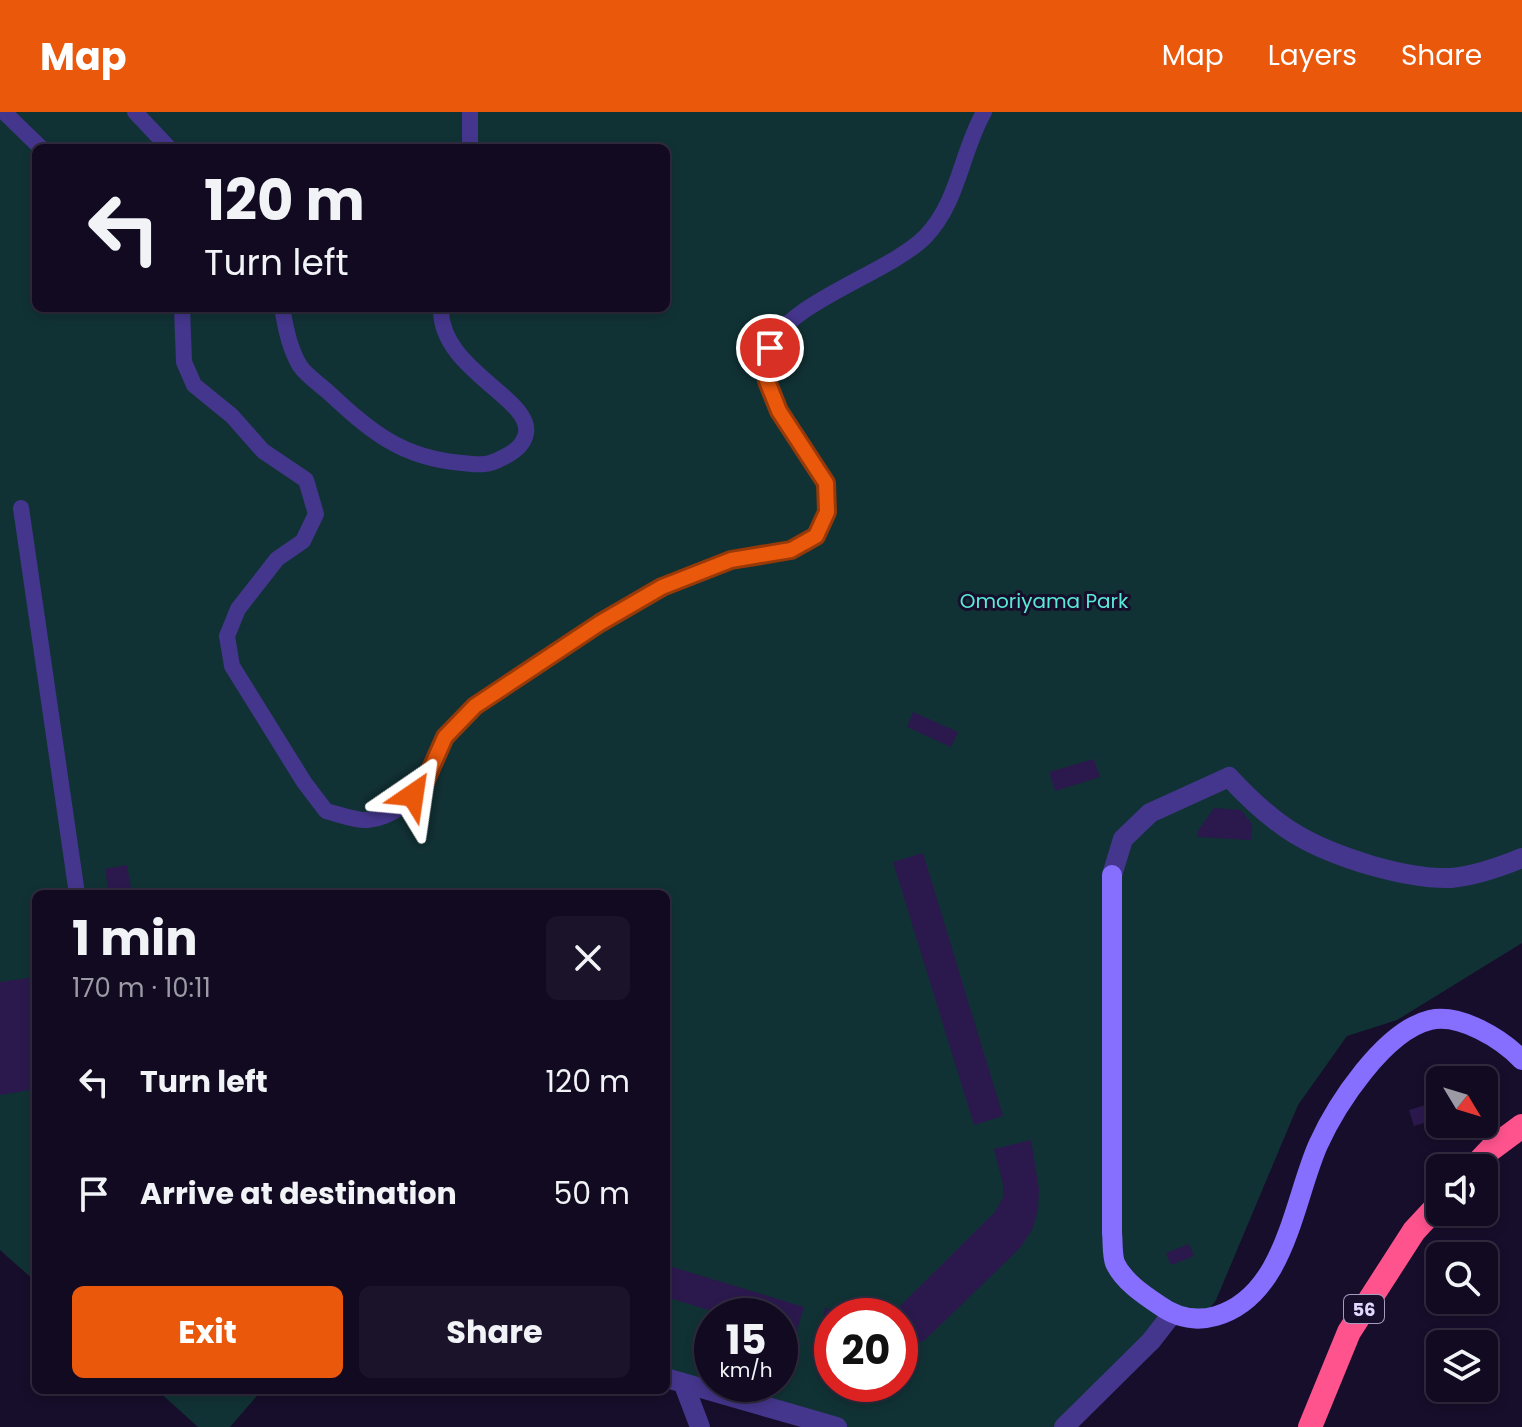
<!DOCTYPE html>
<meta charset="utf-8">
<style>
:root{--surface:#110a20;--page:#1a1329;--text:#f1f3f6;--muted:#9c9aa5;--line:#302b3e;--accent:#ea580c}
body{margin:0;font-family:Poppins,sans-serif;background:var(--page);color:var(--text);height:100vh;display:flex;flex-direction:column;font-size:30px;white-space:nowrap}
*{box-sizing:border-box;margin:0}
p{font-size:26px;color:var(--muted)}
.icon{flex:none;width:44px;height:44px;fill:none;stroke:currentColor;stroke-width:2;stroke-linecap:round;stroke-linejoin:round}
.map{position:relative;flex:1;overflow:hidden}
.side{position:absolute;left:32px;top:778px;width:638px;height:504px;display:flex;flex-direction:column;background:var(--surface);border-radius:12px;box-shadow:0 4px 12px #0003,0 0 0 2px var(--line)}
.side>*{flex:none}
.top-card{position:absolute;left:32px;top:32px;width:638px;height:168px;border-radius:12px;box-shadow:0 4px 12px #0003,0 0 0 2px var(--line);background:#110a20;color:var(--text);overflow:hidden}
.needle{width:52px;rotate:128deg}
.buttons{position:absolute;left:1426px;top:954px;display:grid;gap:16px}
.buttons a{display:grid;place-items:center;width:72px;height:72px;border-radius:12px;background:var(--surface);box-shadow:0 4px 12px #0003,0 0 0 2px var(--line);font-size:40px}
.speed{position:absolute;left:694px;top:1186px;display:flex;gap:16px;font-size:40px;font-weight:700;text-align:center}
.speed>*{display:grid;place-content:center;width:104px;height:104px;border-radius:50%;background:var(--surface);box-shadow:0 4px 12px #0003,0 0 0 2px var(--line);line-height:1}
.speed small{font-size:20px;font-weight:400}
.speed .limit{border:12px solid #d22;background:#fff;color:#111}
.pin{position:absolute;display:grid;place-items:center;width:68px;height:68px;color:#fff;margin:-34px;border:4px solid #fff;border-radius:50%;box-shadow:0 2px 8px #0007}
.me{position:absolute;width:88px;margin:-44px;rotate:32deg;stroke-linejoin:round;filter:drop-shadow(0 0 6px #0008)}
.turn{display:flex;align-items:center;gap:28px;height:168px;padding:0 40px;font-size:36px}
.turn .icon{width:104px;height:104px;stroke-width:2.5}
.turn b{display:block;font-size:56px;line-height:68px}
.round{display:grid;place-items:center;flex:none;width:84px;height:84px;border-radius:12px;background:var(--page)}
.overview{display:flex;align-items:center;justify-content:space-between;height:136px;padding:0 40px}
h1{font-size:48px;font-weight:700;line-height:60px}
.action{display:flex;gap:16px;margin-top:auto;padding:16px 40px}
.action a{flex:1;height:92px;border-radius:12px;background:var(--accent);color:#fff;font-size:32px;font-weight:700;line-height:92px;text-align:center}
.action a+a{background:var(--page);color:var(--text)}
ul{padding:0;list-style:none}
li{display:flex;align-items:center;gap:24px;height:112px;padding:0 40px}
li div{flex:1}
li b{display:block;font-size:30px}
li em{font-style:normal}
header{display:flex;align-items:center;gap:48px;box-sizing:border-box;height:112px;padding:0 40px;background:var(--accent);color:#fff}
header strong{font-size:38px}
nav{display:flex;gap:44px;margin-inline-start:auto;font-size:28px}
.map>svg:first-child{display:block}
</style>
<header>
<strong>Map</strong>
<nav><a>Map</a><a>Layers</a><a>Share</a></nav>
</header>
<div class="map">
<svg width="1522" height="1315" viewBox="0 0 1522 1315">
<rect width="100%" height="100%" fill="#170e2b"/>
<!-- green -->
<path fill="#113235" fill-rule="evenodd" d="M0 0H1522V831L1397 908 1347 924 1298 993 1216 1188 1200 1209 1172 1202 1064 1315H837L666 1263V782H36V1170L0 1138ZM36 36H666V196H36ZM712 1204H780V1272H712ZM832 1204H900V1272H832Z
M157 1278H262L230 1315H198Z"/>
<!-- building -->
<path fill="#2b194d" d="M913 600 958 620 951 635 907 615Z
M1094 647 1100 665 1055 679 1049 660Z
M1214 696 1241 698 1252 712 1251 728 1197 725V720Z
M923 741 1003 1004 974 1013 893 750Z
M127 753 132 782H109L105 757Z
M36 865V977L0 983V870Z
M1429 992 1434 1008 1414 1014 1409 998Z
M1031 1028 1039 1077 1038 1098 1032 1118 1020 1136 925 1228 900 1241V1204H879L899 1195 995 1100 1003 1085V1072L994 1037Z
M1189 1132 1194 1144 1171 1153 1166 1141Z
M666 1153 804 1195 795 1225 780 1220V1204H728L666 1185Z
M825 1196 855 1203 832 1204V1240L816 1237Z"/>
<g fill="none" stroke-linecap="round" stroke-linejoin="round">
<!-- lane -->
<path stroke="#45368d" stroke-width="16" d="M4 0 41 36
M135 0 169 36
M470 0V36
M182 196 184 250 194 273 232 304 263 339 306 368 316 402 303 429 277 447 238 497 227 524 232 554 304 670 326 699C338 702 356 709 368 708 391 706 414 688 425 668 434 655 436 637 446 624 471 591 512 570 546 547 603 508 664 466 732 448 757 441 799 446 817 422 863 361 745 305 770 236 786 191 889 161 925 125 959 90 961 40 984 0
M282 196C286 216 289 236 300 254 306 263 318 271 327 279 370 319 401 346 462 351 478 353 488 354 502 346 513 341 524 333 526 321 532 286 439 257 441 196
M21 396 77 782"/>
<!-- street -->
<path stroke="#45368d" stroke-width="20" d="M1112 763 1123 727 1150 701 1229 665C1275 715 1308 735 1373 754 1398 761 1424 767 1451 766 1475 764 1500 755 1522 746
M666 1266 837 1315
M684 1273 700 1315
M1064 1315 1151 1229 1172 1202"/>
<!-- secondary -->
<path stroke="#866fff" stroke-width="20" d="M1112 763V1121C1113 1130 1112 1143 1115 1151 1123 1169 1144 1183 1159 1193 1177 1206 1195 1210 1216 1204 1285 1184 1293 1090 1318 1033 1336 993 1384 919 1430 908 1460 901 1502 927 1522 948"/>
<!-- highway -->
<path stroke="#ff538e" stroke-width="24" d="M1473 1056 1491 1037 1522 1014
M1310 1315 1349 1220 1414 1119 1440 1091"/>
</g>
<g fill="none" stroke-linecap="round" stroke-linejoin="round">
<defs>
<path id="route" d="M413 683 425 670 445 625 475 594 600 511 662 475 731 448 791 438 816 424 827 400 826 371 779 299 767 269 770 236"/>
</defs>
<!-- route casing -->
<use href="#route" stroke="#983908" stroke-width="20"/>
<!-- route -->
<use href="#route" stroke="#ea580c" stroke-width="14"/>
</g>
<g text-anchor="middle" dominant-baseline="central" stroke-width="6" stroke-linejoin="round" paint-order="stroke">
<!-- shield labels -->
<rect fill="#170e2b" stroke="#a59bbf" stroke-width="2" x="1344" y="1183" width="40" height="28" rx="6"/>
<g font-size="18" font-weight="bold" fill="#e2d8ff">
<text x="1364" y="1197">56</text>
</g>
<!-- park labels -->
<g font-size="20" fill="#5aead9" stroke="#170e2b">
<text x="1044" y="489">Omoriyama Park</text>
</g>
</g>
</svg>
<div class="buttons">
<a><svg class="needle" viewBox="-14 -14 28 28"><path d="M0-13l5 13h-10z" fill="#e53935"/><path d="M0 13l5-13h-10z" fill="#9c9aa5"/></svg></a>
<a><svg class="icon" aria-label="sound" viewBox="0 0 24 24"><path d="M4 9h4l5-4v14l-5-4H4zM17 9q2 3 0 6"/></svg></a>
<a><svg class="icon" aria-label="search" viewBox="0 0 24 24"><circle cx="10" cy="10" r="6"/><path d="M15 15l6 6"/></svg></a>
<a><svg class="icon" aria-label="layers" viewBox="0 0 24 24"><path d="M12 4l9 5-9 5-9-5zM3 14l9 5 9-5"/></svg></a>
</div>
<div class="speed"><div>15<small>km/h</small></div><div class="limit">20</div></div>
<div class="pin" style="left:770px;top:236px;background:#d93025"><svg class="icon" aria-label="arrive" viewBox="0 0 24 24"><path d="M6 21V4h12l-3 4 3 4H6"/></svg></div>
<svg class="me" style="left:413px;top:683px" viewBox="-20 -20 40 40"><path d="M0-17L14 15 0 8-14 15z" fill="#ea580c" stroke="#fff" stroke-width="4"/></svg>
<div class="top-card">
<div class="turn"><svg class="icon" aria-label="left" viewBox="0 0 24 24"><path d="M17 20v-9H6M10 6l-5 5 5 5"/></svg><div><b>120 m</b>Turn left</div></div>
</div>
<section class="side">
<div class="overview"><div><h1>1 min</h1><p>170 m · 10:11</p></div><a class="round"><svg class="icon" aria-label="close" viewBox="0 0 24 24"><path d="M6 6l12 12M18 6L6 18"/></svg></a></div>
<ul>
<li><svg class="icon" aria-label="left" viewBox="0 0 24 24"><path d="M17 20v-9H6M10 6l-5 5 5 5"/></svg><div><b>Turn left</b></div><em>120 m</em></li>
<li><svg class="icon" aria-label="arrive" viewBox="0 0 24 24"><path d="M6 21V4h12l-3 4 3 4H6"/></svg><div><b>Arrive at destination</b></div><em>50 m</em></li>
</ul>
<div class="action"><a>Exit</a><a>Share</a></div>
</section>
</div>
